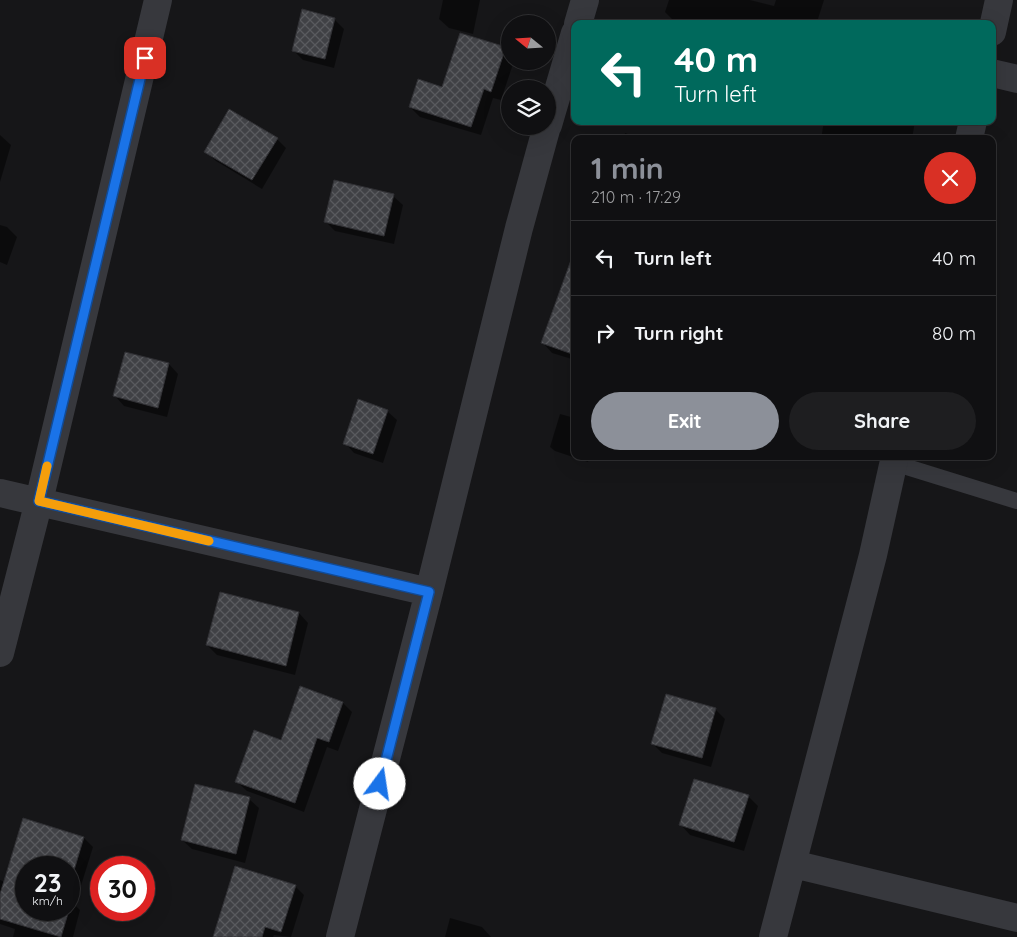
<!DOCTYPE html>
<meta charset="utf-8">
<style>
:root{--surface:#101012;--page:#1e1e20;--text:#f1f3f6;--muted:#9c9d9f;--line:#303032;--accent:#8c9099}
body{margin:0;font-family:Quicksand,sans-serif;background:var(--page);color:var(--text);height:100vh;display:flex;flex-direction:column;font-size:19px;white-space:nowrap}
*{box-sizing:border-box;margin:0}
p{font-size:16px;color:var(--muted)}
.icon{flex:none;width:28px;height:28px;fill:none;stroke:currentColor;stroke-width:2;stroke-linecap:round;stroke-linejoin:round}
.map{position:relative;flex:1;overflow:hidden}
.details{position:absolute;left:571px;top:135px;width:425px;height:325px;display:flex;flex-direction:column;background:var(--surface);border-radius:10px;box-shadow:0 5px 20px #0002,0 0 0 1px var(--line)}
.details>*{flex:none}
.banner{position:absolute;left:571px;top:20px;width:425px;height:105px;border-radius:10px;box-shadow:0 5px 20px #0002,0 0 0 1px var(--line);background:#00695c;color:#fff;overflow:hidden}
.needle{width:32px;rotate:288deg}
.fabs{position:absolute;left:501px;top:15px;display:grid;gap:10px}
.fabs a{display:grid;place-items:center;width:55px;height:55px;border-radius:50%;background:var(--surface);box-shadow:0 5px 20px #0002,0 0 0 1px var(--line);font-size:25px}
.speed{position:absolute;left:15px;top:856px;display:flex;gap:10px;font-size:25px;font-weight:700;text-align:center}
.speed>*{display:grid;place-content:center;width:65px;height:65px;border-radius:50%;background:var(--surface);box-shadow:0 5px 20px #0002,0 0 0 1px var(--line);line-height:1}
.speed small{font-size:12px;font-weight:400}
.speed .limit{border:8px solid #d22;background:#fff;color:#111}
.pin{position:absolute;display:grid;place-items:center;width:42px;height:42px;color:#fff;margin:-21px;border-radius:10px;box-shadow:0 2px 8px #0006}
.me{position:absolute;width:55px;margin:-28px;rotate:14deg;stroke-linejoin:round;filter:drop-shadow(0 0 4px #0008)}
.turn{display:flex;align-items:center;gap:18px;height:105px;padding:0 20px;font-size:22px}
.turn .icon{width:65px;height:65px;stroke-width:2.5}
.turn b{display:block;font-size:35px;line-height:42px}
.round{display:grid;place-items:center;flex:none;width:52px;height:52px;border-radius:26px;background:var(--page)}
.head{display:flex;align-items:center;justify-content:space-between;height:85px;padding:0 20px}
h1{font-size:30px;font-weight:700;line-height:38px;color:var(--accent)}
.cta{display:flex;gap:10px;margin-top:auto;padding:10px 20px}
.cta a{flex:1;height:58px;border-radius:30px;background:var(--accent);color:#fff;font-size:20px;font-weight:700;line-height:58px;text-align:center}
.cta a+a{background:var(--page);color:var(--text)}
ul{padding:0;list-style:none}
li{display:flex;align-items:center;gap:15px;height:75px;padding:0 20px;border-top:1px solid var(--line)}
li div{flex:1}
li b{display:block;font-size:19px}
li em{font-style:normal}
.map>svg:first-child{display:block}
</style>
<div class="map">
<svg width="1017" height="937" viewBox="0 0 1017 937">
<defs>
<pattern id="building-cross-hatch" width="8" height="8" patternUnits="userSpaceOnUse" patternTransform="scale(1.25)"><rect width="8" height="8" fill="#404145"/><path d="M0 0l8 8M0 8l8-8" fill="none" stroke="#595a5e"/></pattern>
</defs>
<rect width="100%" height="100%" fill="#161618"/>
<!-- shadow -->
<path fill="#0007" fill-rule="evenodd" d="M443 0H480L473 34 449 28 439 19Z
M669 0H750L774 6 776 0H824L817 22 819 24H684L674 21 665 12Z
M334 19 344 29 334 68 303 60 293 50Z
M505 49 510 53V61H514L501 100 493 98 481 135 420 117 410 107 443 89Z
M824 121H915L912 139H821Z
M625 133 643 139H623Z
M0 135 11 145 0 182Z
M277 139 286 148 262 189 216 161 206 152Z
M393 196 403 205 394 244 335 231 325 221Z
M0 225 7 227 17 237 7 265 0 262Z
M575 316V360L552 353 543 343Z
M169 364 178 374 167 417 124 406 115 396Z
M387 411 397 420 383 463 354 453 345 443Z
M560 414 575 418V456H590L588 462 555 451 550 447Z
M221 593 299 613 308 623 295 675 217 655 207 645Z
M343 703 352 712 338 751 327 747 304 812 247 791 237 782 282 741Z
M715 709 725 719 711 767 662 753 652 743Z
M748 796 758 806 744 851 690 835 681 825Z
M249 799 259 808 245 863 192 849 182 840Z
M24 819 84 838 93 847 75 905 80 910 73 937H13L15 929 0 924V880L5 882ZM26 868H69V910H26Z
M295 886 304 895 291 937 274 935 273 937H214Z
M450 918 482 927 491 937H445Z"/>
<!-- building -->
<path fill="url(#building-cross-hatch)" stroke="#303034" d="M302 9 335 18 325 59 292 51Z
M460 33 506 47 491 92 484 89 471 127 409 107 418 79 442 87Z
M229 109 278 138 252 180 204 152Z
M334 180 394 194 384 236 324 222Z
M571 260H575V355L541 343Z
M125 352 169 363 158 408 113 396Z
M358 399 388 410 373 454 343 444Z
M220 592 299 612 286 666 206 645Z
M300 686 343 702 329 742 317 738 295 803 235 782 254 730 281 740Z
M666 694 716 708 702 758 651 744Z
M694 779 749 795 734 842 679 825Z
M195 784 250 797 236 854 181 840Z
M23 818 84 837 69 887V868H26V910H69V899L72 900 61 937 0 919V894Z
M235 866 296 885 281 932 265 927 262 937H213Z"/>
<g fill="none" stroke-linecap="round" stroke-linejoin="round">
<!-- service -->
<path stroke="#37383d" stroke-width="16" d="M894 463 1017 501"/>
<!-- minor -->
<path stroke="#37383d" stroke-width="28" d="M578 24 585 0
M992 32 999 0
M992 73 1017 79
M548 125 575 33
M969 139 973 121
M0 493 429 592 340 937
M429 592 519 228 547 126
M0 653 39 501 158 0
M793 864 1017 918
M773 937 873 555 895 456"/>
</g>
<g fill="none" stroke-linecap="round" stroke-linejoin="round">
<defs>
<path id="route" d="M145 58 39 501 429 592 380 784"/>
</defs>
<!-- route casing -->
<use href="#route" stroke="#114b97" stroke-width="12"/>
<!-- route -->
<use href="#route" stroke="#1a73e8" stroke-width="9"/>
<!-- slow -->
<path stroke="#f59e0b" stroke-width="9" d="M47 466 39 501 209 541"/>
</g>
</svg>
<div class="fabs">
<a><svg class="needle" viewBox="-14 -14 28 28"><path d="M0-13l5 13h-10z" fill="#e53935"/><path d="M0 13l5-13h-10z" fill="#9c9d9f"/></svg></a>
<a><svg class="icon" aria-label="layers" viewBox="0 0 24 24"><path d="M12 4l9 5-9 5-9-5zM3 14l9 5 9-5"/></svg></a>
</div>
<div class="speed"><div>23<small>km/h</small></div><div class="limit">30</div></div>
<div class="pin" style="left:145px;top:58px;background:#d93025"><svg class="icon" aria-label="arrive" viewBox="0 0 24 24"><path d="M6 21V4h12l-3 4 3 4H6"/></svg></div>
<svg class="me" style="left:380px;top:784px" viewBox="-20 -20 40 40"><circle r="19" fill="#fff"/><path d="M0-13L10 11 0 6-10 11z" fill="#1a73e8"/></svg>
<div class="banner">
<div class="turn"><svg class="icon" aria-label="left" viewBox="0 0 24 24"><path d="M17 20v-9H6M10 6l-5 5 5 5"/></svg><div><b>40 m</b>Turn left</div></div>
</div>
<section class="details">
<div class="head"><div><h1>1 min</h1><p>210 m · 17:29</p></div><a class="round" style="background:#d93025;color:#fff"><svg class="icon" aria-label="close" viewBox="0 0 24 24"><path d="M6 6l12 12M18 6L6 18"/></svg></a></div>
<ul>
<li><svg class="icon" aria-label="left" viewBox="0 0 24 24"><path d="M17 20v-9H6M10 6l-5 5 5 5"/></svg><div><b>Turn left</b></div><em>40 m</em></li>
<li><svg class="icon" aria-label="right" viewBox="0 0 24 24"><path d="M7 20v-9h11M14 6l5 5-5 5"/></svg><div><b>Turn right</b></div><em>80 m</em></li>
</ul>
<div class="cta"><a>Exit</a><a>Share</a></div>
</section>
</div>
